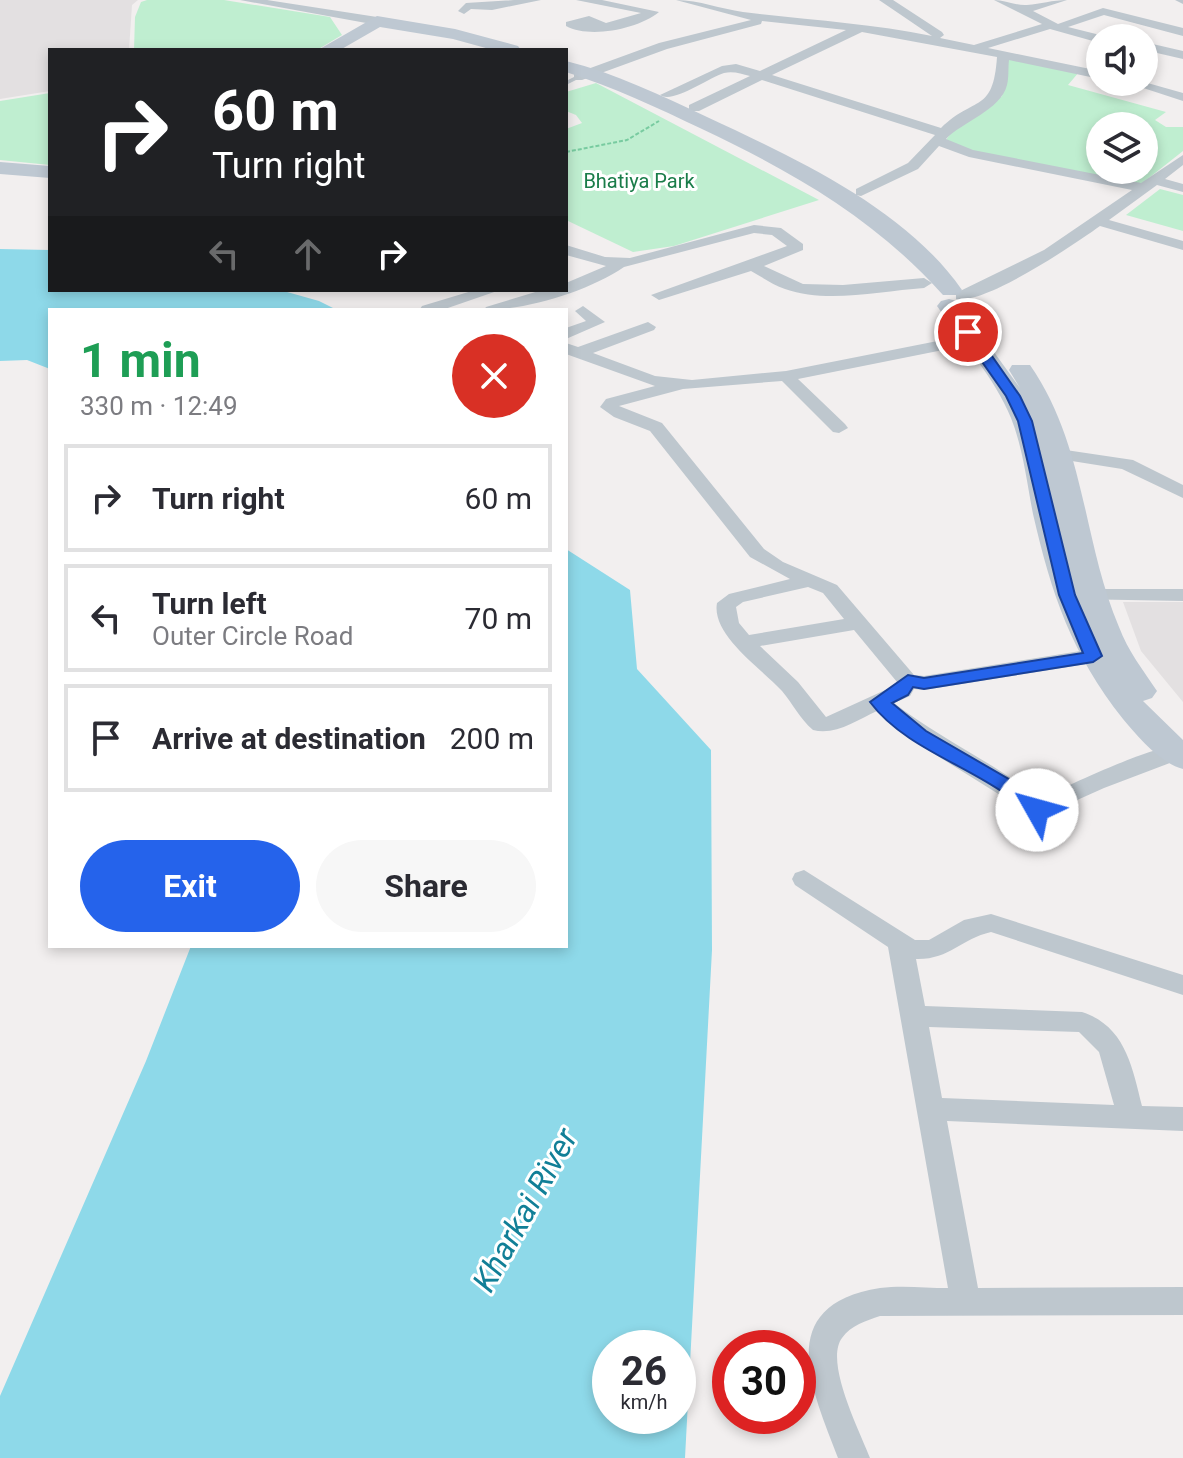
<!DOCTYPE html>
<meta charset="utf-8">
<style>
:root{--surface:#fff;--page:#f7f7f7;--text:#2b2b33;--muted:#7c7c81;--line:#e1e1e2;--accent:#2563eb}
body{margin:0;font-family:Roboto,sans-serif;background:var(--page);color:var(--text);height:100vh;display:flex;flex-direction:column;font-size:30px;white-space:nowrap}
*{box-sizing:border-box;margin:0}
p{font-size:26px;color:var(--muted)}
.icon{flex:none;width:44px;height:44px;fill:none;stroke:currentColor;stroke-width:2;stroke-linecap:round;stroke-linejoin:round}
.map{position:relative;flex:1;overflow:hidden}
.panel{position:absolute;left:48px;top:308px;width:520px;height:640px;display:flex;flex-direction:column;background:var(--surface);border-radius:0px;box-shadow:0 4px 12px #0003}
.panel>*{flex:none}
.banner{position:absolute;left:48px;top:48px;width:520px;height:244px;border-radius:0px;box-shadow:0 4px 12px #0003;background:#202124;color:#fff;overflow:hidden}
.tools{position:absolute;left:1086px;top:24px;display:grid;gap:16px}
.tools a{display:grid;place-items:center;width:72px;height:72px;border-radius:50%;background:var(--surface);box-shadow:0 4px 12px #0003;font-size:40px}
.speed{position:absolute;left:592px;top:1330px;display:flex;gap:16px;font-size:40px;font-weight:700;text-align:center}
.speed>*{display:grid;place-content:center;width:104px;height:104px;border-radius:50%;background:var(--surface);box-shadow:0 4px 12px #0003;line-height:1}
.speed small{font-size:20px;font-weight:400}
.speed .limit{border:12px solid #d22;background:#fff;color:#111}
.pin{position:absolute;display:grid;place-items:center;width:68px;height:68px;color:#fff;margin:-34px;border:4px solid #fff;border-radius:50%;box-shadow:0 2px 8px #0007}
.me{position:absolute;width:88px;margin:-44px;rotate:308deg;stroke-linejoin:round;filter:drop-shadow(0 0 6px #0008)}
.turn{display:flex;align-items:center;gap:28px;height:168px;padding:0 32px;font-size:36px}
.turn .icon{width:104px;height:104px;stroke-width:2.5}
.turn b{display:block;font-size:56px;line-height:68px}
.lanes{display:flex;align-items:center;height:76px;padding:0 32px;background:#0003;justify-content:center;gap:40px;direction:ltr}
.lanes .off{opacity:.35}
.round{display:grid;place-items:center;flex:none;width:84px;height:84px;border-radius:42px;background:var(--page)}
.head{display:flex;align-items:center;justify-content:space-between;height:136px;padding:0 32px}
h1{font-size:48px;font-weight:700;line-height:60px;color:#1e9e55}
.action{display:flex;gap:16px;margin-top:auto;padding:16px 32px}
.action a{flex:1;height:92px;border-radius:48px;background:var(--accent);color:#fff;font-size:32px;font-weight:700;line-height:92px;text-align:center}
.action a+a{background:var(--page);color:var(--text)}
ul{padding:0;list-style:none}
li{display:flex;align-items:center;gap:24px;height:108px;margin:0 16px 12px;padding:0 16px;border:4px solid var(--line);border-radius:0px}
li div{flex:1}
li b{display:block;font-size:30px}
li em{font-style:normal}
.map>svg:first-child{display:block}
</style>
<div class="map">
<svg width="1183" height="1458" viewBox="0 0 1183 1458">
<rect width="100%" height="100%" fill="#f2efef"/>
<!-- education -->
<path fill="#e3e0e1" d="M0 0H138L132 5 129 50H50V91L0 99Z
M1123 602H1183V702L1141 651Z"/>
<!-- green -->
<path fill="#bfeed0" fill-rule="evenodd" d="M147 0H224L330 17 342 35 317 50H134L135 17 141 2Z
M1008 55 1079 72 1068 85 1166 112 1155 120 1166 127H1183V151L1140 185 951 147 946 140 952 131 1002 96ZM1100 126H1144V170H1100Z
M596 83 819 200 674 246 633 252 566 220V129L582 123 576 115 566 111V92Z
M50 93V165L0 160V101Z
M1160 189 1183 195V231L1126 215Z"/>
<!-- water -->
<path fill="#8ed9e9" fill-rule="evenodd" d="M0 249 50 250V290H280L319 301 337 310H50V369L27 360 0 361Z
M566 549 630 590 637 669 711 750 712 950 685 1458H0V1396L146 1061 191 946H566ZM610 1348H678V1416H610Z"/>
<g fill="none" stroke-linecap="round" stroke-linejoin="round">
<!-- path -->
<path stroke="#78cba0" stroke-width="2" stroke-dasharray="4 2" stroke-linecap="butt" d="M566 152 627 140 659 121"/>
<!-- lane -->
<path fill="#bec7ce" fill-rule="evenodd" d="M578 75 580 76V78L566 85V81Z"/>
<!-- street -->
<path fill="#bec7ce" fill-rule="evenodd" d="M240 0H267L377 17 383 21 377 25Z
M514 0H541L492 10 471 9 464 14 458 11 466 3Z
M576 0H602L659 12C638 29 590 39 566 26V22L589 16 606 23 641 13Z
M676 0C700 0 720 9 743 12 806 20 869 23 932 36L879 0H893L942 32 944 35 940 38 974 45 1042 24 994 0C1005 0 1017 6 1027 5 1041 4 1052 0 1067 0L1033 11 1058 24 1103 8 1183 28V36L1104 15 1068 27 1104 36 1100 38V43L1050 29 988 48 1100 71V79L1009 60C1008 68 1009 78 1007 85 1001 110 962 122 946 139L973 150 1141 183 1183 155V165L1165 179 1183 184V192L1157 185 1109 220 1183 241V250L1100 226C1075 244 985 305 956 299V293L1044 250 1132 190 969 157 939 146 918 169 861 196 856 195V189L908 163 935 135 762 80 699 111H689V105L750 76C741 74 734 71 724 73 708 78 673 104 660 95L722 66 736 64 760 71 846 30 762 21 761 24 667 49 582 80H574V74L659 43 751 20ZM862 32 997 57C993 114 975 95 941 128L772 75Z
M1175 0H1183V4Z
M1144 42 1183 51V59L1144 50Z
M1125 82H1144L1183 93V101Z
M754 225 781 228 803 244V250L764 266 803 284 843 285 924 278 932 283 924 288C880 291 827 304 785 289 773 285 762 277 751 271L659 300 651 295 787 246 772 235 754 233 624 267C589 291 527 310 484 310L486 307 542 290H566V283L606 266 566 255V245L605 257 630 258Z
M475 290H500L442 310 420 309 422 306Z
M583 306 605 322 566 339V328L586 321 575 311Z
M648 322 656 327 654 330 593 353 655 376 692 380 786 371 973 334 979 336V342L973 344 798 379 845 424 848 428 839 433 833 432 782 381 683 389 619 406 662 423 764 549 783 562 837 585 914 675 924 676 1093 649 1100 651 1103 656 1100 661 1093 663 924 690 914 689 910 696 894 703C940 739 994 762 1039 799 1064 788 1162 740 1183 746V758L1104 788 1037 818 912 740 877 711C857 720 835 736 813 730 800 719 793 704 782 691 762 669 711 635 717 603L729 594 790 579 750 557 650 431 614 417 600 407 606 399 655 386 566 354V343L578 347ZM808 587 823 593 844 619 749 635 739 623 736 607 743 602ZM854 630 897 682 894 686 826 717 798 682 760 646Z
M1059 449 1133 460 1183 485V498L1122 469 1053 458 1050 454 1053 450Z
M1080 589H1183V601L1073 599 1070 595 1073 591Z
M804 870 915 940H929L964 920 991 914 1183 975V995L991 932C961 939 949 960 916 959L925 1006 1082 1012C1125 1026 1132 1066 1142 1106L1183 1107V1131L947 1121 978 1288 1183 1287V1315L880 1316C866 1321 851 1325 842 1338 824 1362 860 1432 870 1458H838C812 1390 772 1305 880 1288 902 1285 926 1288 948 1288L888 947 795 885 792 879 795 873ZM929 1027 1079 1032 1099 1052 1114 1105 942 1098Z"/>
<!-- secondary -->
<path fill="#bec8d2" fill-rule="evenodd" d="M377 16 455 29 518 46 521 50H493L453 39 380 27 340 50H318Z
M566 61C615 73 662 96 707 117 795 158 905 208 962 290L959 295H943C875 219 793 172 702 129 658 108 613 87 566 72Z
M0 162 50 166V178L0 174Z
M949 299 957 301 1020 388 1009 370 1012 365H1030C1086 446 1082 539 1119 627 1128 651 1143 670 1157 691L1152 698 1143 701 1183 740V769C1160 763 1138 737 1123 719 1072 655 1051 593 1033 514 1027 483 1023 448 1011 418 995 378 962 342 937 306L941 301Z"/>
</g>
<!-- route -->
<path fill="#2563eb" stroke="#184099" stroke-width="2" d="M963 329H973L1020 396 1032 421 1075 595 1102 656 1093 662 924 689 913 687 908 695 892 703 926 731 1019 785 1047 810 1037 817C1025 814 1017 802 1007 795 964 764 903 746 870 702L908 675 924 678 1083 653 1059 595 1018 421 1006 396 961 332Z"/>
<g text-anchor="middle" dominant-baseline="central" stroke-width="6" stroke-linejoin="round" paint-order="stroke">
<!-- far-park labels -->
<g font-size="20" fill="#1a7c49" stroke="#fff">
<text x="639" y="181">Bhatiya Park</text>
</g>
<!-- near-water labels -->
<g font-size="32" font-style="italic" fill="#117f97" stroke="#fff">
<text transform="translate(525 1210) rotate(-61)">Kharkai River</text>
</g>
</g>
</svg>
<div class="tools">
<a><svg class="icon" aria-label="sound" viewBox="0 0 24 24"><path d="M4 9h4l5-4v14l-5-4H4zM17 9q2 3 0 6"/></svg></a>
<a><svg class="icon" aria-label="layers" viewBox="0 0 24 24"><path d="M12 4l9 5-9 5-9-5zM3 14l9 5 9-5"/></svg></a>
</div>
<div class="speed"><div>26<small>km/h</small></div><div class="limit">30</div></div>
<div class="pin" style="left:968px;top:332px;background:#d93025"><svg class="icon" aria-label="arrive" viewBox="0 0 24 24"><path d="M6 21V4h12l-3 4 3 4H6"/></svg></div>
<svg class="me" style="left:1037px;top:810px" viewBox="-20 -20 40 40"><circle r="19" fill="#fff"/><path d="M0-13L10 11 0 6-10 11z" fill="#2563eb"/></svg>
<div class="banner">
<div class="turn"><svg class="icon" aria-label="right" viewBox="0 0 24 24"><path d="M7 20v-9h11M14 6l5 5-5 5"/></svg><div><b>60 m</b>Turn right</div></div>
<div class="lanes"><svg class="icon off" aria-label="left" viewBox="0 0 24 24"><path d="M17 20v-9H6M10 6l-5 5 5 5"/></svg><svg class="icon off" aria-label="ahead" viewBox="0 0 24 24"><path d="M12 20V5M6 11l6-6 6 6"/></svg><svg class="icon" aria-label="right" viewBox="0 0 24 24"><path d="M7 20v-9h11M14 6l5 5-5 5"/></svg></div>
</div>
<section class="panel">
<div class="head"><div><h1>1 min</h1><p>330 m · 12:49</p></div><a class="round" style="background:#d93025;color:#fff"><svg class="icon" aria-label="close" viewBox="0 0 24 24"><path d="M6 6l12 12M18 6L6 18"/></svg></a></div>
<ul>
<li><svg class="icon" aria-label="right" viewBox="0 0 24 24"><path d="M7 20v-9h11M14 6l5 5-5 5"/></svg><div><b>Turn right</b></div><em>60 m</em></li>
<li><svg class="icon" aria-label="left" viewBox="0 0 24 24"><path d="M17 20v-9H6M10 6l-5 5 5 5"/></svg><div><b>Turn left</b><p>Outer Circle Road</p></div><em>70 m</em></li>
<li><svg class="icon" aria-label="arrive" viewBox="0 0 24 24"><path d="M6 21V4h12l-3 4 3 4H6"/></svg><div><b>Arrive at destination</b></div><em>200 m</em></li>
</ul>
<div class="action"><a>Exit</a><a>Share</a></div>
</section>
</div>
